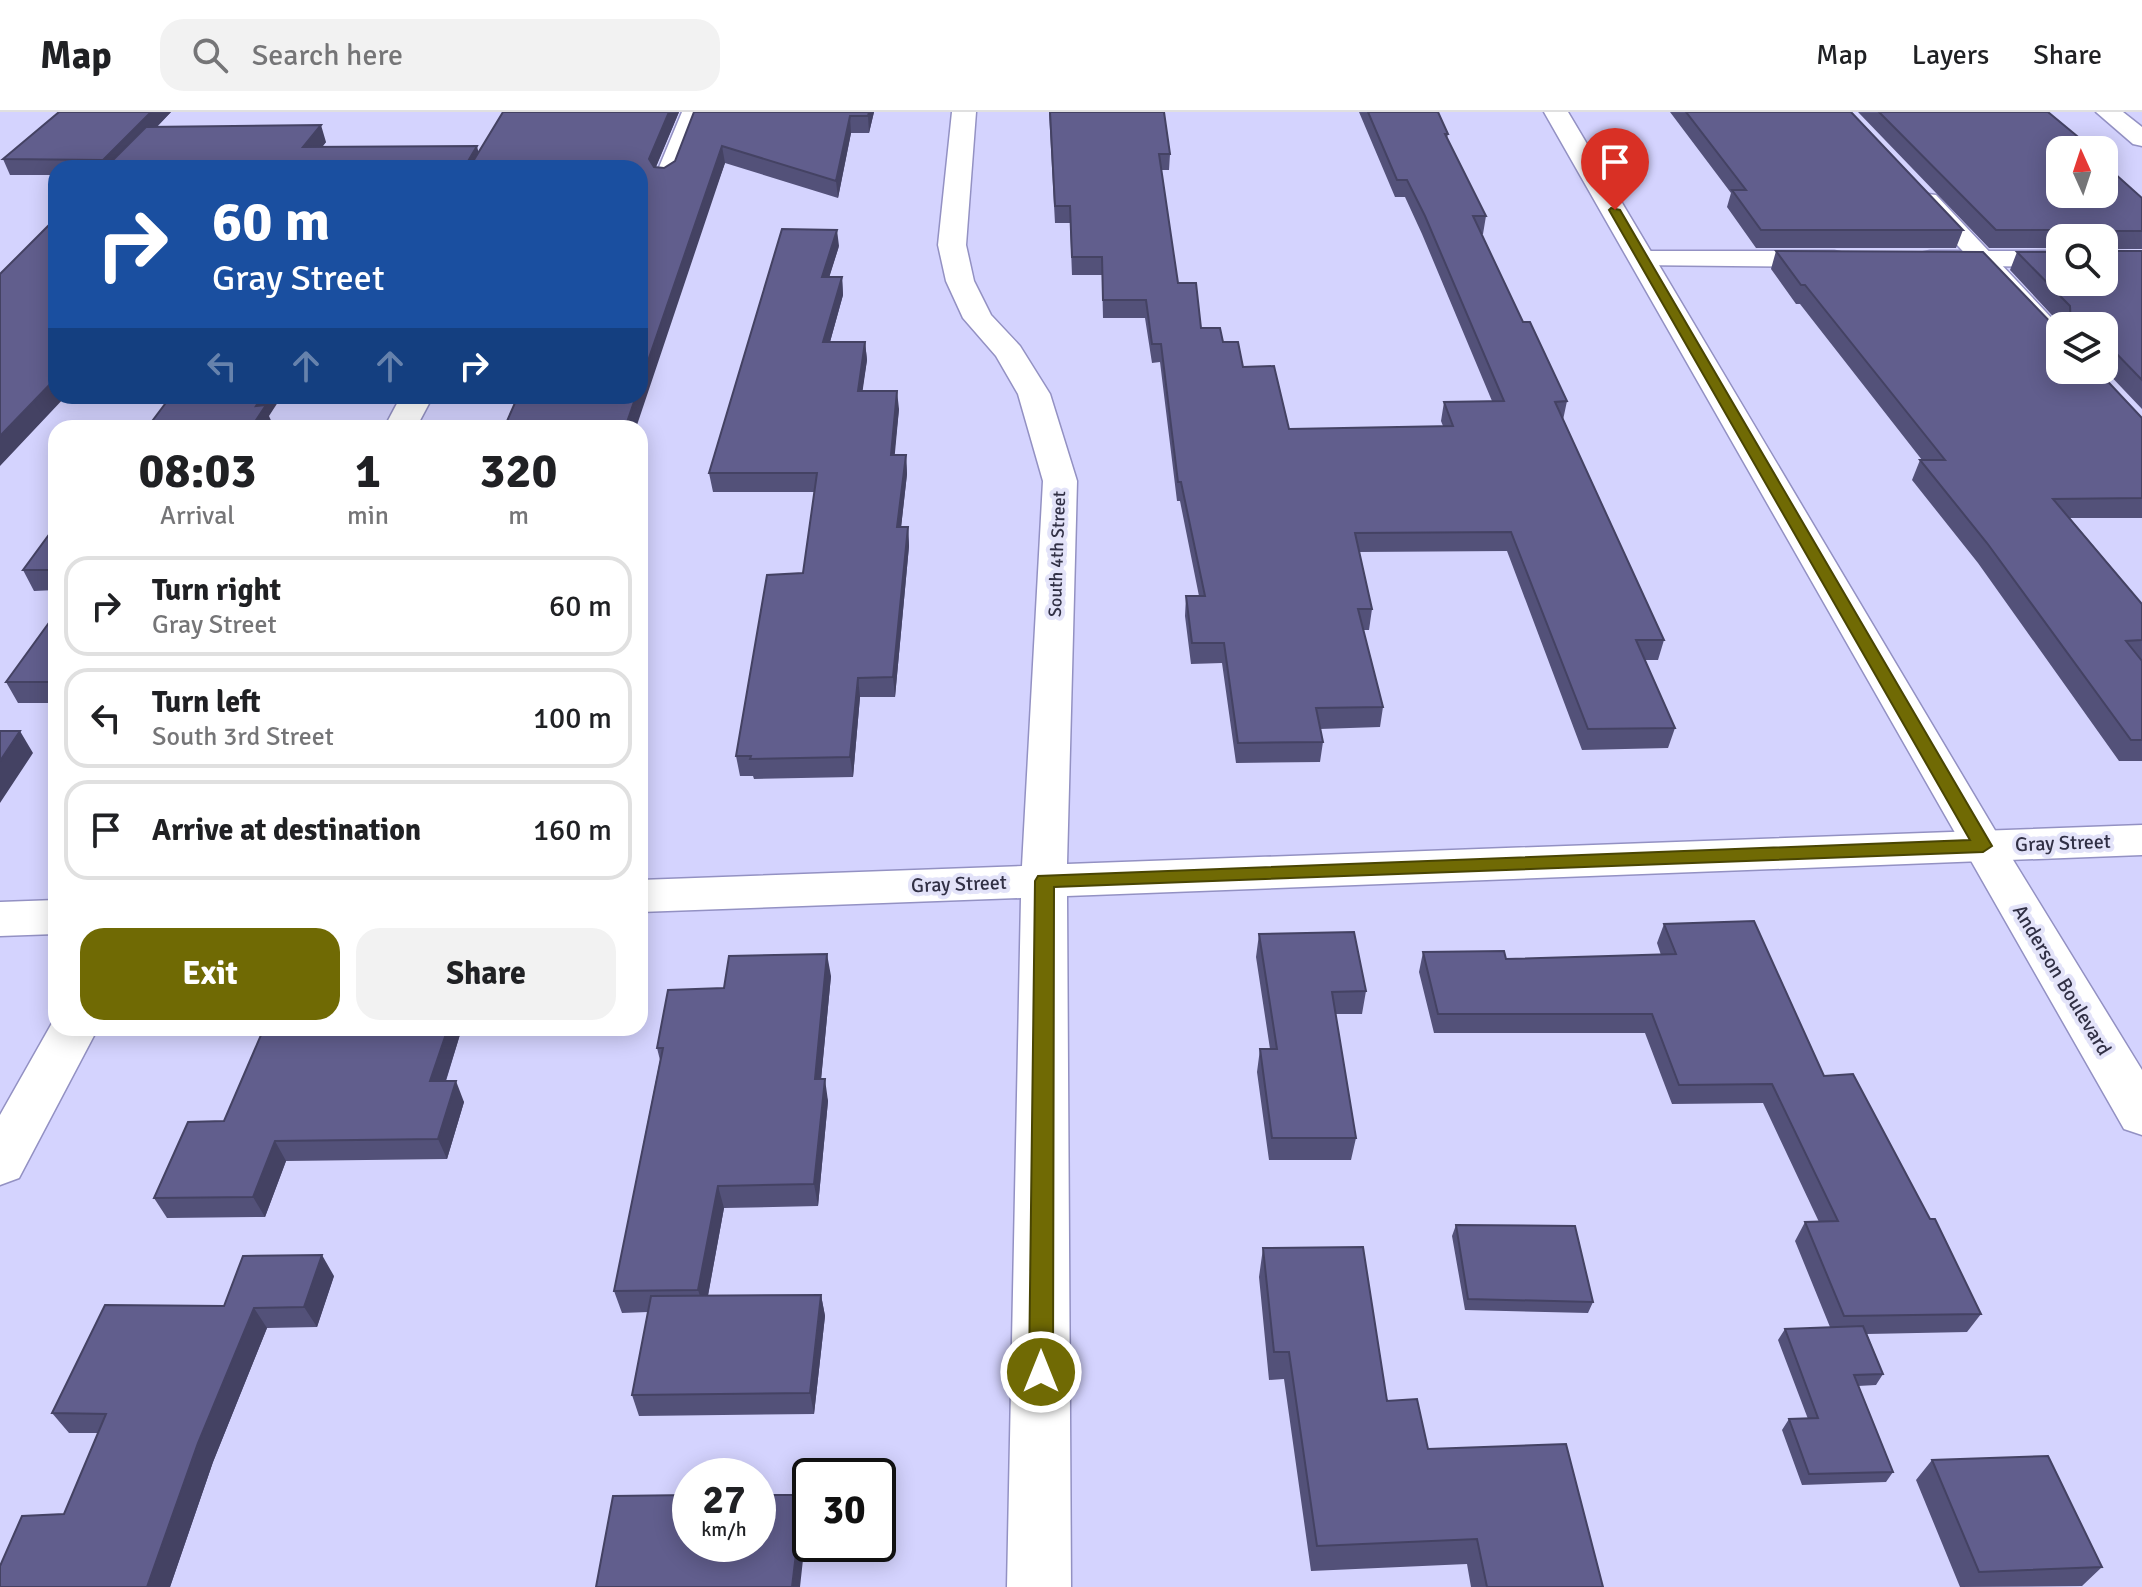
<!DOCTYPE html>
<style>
:root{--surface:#fff;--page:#f2f2f2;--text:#202124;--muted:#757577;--line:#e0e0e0;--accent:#706a04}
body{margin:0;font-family:Signika,sans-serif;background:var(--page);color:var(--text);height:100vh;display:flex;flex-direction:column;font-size:30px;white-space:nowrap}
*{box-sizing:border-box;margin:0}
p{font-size:26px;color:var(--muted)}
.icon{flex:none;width:44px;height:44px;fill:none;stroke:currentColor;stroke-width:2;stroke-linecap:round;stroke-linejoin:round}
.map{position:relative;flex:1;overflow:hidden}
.panel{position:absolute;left:48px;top:308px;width:600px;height:616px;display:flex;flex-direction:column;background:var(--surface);border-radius:24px;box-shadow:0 4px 20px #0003}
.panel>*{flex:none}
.banner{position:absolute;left:48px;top:48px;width:600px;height:244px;border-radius:24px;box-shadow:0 4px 20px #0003;background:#1a4fa0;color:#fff;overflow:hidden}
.needle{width:52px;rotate:357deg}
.buttons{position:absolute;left:2046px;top:24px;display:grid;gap:16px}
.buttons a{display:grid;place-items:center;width:72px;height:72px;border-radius:16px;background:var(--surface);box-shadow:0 4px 20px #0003;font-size:40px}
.speed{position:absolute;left:672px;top:1346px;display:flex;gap:16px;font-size:40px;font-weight:700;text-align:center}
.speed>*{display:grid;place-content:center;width:104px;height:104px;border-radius:50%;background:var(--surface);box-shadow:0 4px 20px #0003;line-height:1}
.speed small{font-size:20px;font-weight:400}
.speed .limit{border:4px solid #111;border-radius:12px;background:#fff;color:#111}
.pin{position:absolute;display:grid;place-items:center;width:68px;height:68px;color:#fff;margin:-82px -34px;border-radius:50% 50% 50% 0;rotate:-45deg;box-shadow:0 0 8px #0007}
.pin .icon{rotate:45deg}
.me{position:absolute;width:88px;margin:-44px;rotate:0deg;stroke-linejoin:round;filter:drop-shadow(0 0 6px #0008)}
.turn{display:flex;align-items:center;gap:28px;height:168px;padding:0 32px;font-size:36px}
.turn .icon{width:104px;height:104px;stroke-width:2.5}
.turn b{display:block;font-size:56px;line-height:68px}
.lanes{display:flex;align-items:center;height:76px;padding:0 32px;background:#0003;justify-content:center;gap:40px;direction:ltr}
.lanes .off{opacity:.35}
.eta{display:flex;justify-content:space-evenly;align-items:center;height:136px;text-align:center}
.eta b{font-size:48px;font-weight:800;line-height:56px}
.action{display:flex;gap:16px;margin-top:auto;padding:16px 32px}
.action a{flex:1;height:92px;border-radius:24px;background:var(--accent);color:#fff;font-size:32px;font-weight:800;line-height:92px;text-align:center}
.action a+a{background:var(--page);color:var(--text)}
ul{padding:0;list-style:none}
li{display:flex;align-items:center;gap:24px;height:100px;margin:0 16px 12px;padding:0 16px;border:4px solid var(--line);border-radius:24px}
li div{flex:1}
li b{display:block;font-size:30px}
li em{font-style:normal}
header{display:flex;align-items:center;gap:48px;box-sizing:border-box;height:112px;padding:0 40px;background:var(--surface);border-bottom:2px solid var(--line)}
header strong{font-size:38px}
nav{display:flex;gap:44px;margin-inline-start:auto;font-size:28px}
.search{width:560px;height:72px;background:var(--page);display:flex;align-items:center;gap:20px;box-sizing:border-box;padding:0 28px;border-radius:24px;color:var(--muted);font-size:30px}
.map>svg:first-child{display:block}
</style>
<header>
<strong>Map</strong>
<div class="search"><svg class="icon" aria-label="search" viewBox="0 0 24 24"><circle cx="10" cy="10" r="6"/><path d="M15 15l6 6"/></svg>Search here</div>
<nav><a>Map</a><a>Layers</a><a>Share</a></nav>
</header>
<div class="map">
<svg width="2142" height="1475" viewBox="0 0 2142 1475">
<rect width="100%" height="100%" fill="#d4d3fe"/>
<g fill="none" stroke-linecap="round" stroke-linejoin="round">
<defs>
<path id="lane" d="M682 0H702L675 65 665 71 658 69 655 65Z
M1928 82 1936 83 2060 215V236L2051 234 1920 93 1917 88Z"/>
<path id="street" d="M952 0H976L966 133 974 169 991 203 1020 234 1050 282 1077 369 1067 752 2142 713V743L1067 784 1071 1475H1007L1021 786 640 800V768L1022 754 1043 369 1018 282 996 244 963 206 946 169 938 133Z
M2096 0H2123L2142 15V34L2133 32Z
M1644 139H1834L1844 141 1848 147 1844 153 1834 155 1634 153 1630 147 1634 141Z
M1930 139H2060V155L1920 153 1916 147 1920 141Z
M401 284H433L416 316H384Z
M56 788V822L0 824V790Z
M56 904V916H98L19 1066 0 1073V1003Z"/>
<path id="secondary" d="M1544 0H1568L1999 725 2142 958V1023L2124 1017Z"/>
</defs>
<!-- lane casing -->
<use href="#lane" stroke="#9391c3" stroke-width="3"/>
<!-- street casing -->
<use href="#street" stroke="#9391c3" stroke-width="3"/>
<!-- secondary casing -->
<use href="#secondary" stroke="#9391c3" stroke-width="3"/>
<!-- lane -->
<use href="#lane" fill="#fff" fill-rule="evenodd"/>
<!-- street -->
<use href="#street" fill="#fff" fill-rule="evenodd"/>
<!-- secondary -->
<use href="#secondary" fill="#fff" fill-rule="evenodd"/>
</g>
<!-- wall -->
<path fill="#535179" d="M59 0H171L157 15 326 30 322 35 479 40 503 0H679L656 55 664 56 675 49 694 0H874L869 21H851L838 86 725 51 640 284V56H56V63H10L3 47Z
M1049 0H1164L1170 42 1169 58H1161L1178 171 1201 216 1223 230 1243 255 1289 317 1443 314 1441 309 1444 290 1492 289 1422 122 1405 85H1395L1359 0H1438L1448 22 1447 26 1486 104 1483 122H1481L1523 210 1567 289 1563 308 1664 528 1658 548H1645L1675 616 1668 636 1582 638 1507 439 1359 440 1372 497 1369 518H1363L1383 595 1380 615 1320 617 1323 630 1320 650 1236 651 1222 551 1191 552 1185 504 1186 484H1199L1180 389H1177L1160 250 1152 251 1145 206H1103L1102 163H1072L1070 111H1055Z
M1670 0H1851L1963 118 1956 136H1756L1727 95 1731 81Z
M1858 0H2048L2083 29 2082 33 2142 86V137H2110V139H2142V297L2104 257V214H2062L2010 158 2017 140 2060 170 2104 126H2060V136H1989Z
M839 134 829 165H842L843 183 830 230H865L867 248 862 279 899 297 894 343H906L907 362 901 415H908L909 434 895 585H860L853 665 754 667 753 664H740L736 644 803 461 815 380H713L709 361Z
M1776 139 2057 217 2142 306V406H2070L2142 492V649H2119L1978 451 1912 368 1920 348H1922L1800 192H1796L1771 157Z
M56 413V478L34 479 23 458Z
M56 501V591H18L6 570Z
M1664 812 1824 964 1981 1202 1967 1220 1867 1222 1883 1262 1876 1273 1858 1274 1893 1360 1886 1370 1802 1373 1782 1318 1789 1307H1808L1778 1228 1785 1217 1830 1215 1795 1129 1805 1110H1819L1763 991 1672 992 1645 921H1434L1419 860 1423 840 1506 847 1661 843 1657 831Z
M1259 822 1366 879 1362 902H1335L1356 1026 1351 1048H1269L1257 960 1260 937H1270L1256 845Z
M831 864 821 967 828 989 818 1094 724 1096 708 1184 821 1183 825 1204 814 1302 639 1304 632 1283 648 1200 622 1201 614 1179 660 948 657 936 724 876Z
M264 916H462L446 969 464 990 447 1047 286 1049 265 1105 167 1106 154 1086 224 1009Z
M1456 1113 1593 1190 1588 1201 1465 1198 1452 1124Z
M1263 1136 1428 1337 1603 1475H1471L1467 1452 1311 1459 1284 1267 1269 1268 1259 1165Z
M334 1164 317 1215 267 1216 213 1350 170 1475H0L64 1402 98 1321H69L52 1301 224 1194Z
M1932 1348 2102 1455 2082 1474 1960 1475 1916 1368Z"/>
<!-- shaded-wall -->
<path fill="#444263" d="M151 0H171L116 56H106L103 48Z
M669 0H679L652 64 649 47Z
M869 0H874L869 21 868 4Z
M850 4 851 21 838 86 836 69Z
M321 13 326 30 309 52 303 35Z
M477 34 481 51 478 56H464Z
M722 34 725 51 636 316H625L636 284H640V272Z
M837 118 839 134 824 182 822 165Z
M842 165 843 183 825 248 823 230Z
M865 230 867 248 860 297 858 279Z
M56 266V284H66L0 354V324Z
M897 279 899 297 893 362 891 343Z
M262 284H282L269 304 273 313 271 316H251L256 294Z
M906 343 907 362 899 434 897 415Z
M908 415 909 434 895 585 893 565Z
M858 566 860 585 853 665 850 645Z
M20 619 33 641 0 691V649Z
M827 842 831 864 819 989 815 967Z
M448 916H462L439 990 430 969Z
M825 967 828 989 818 1094 814 1072Z
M456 969 464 990 447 1047 438 1027Z
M275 1029 286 1049 265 1105 253 1085Z
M718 1074 724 1096 705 1199 698 1178Z
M322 1143 334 1164 317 1215 304 1195Z
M821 1183 825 1204 814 1302 810 1281Z
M254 1196 267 1216 213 1350 170 1475H147L198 1331Z
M803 1383 808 1402 800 1475H792Z"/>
<!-- building -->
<path fill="#615e8d" stroke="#444263" stroke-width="2" d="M59 0H151L103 48 3 47Z
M503 0H669L649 47 654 55 664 56 675 49 694 0H869L868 4H850L836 69 722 34 640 272V56H469Z
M1050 0H1164L1170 42H1159L1178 171H1196L1201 216H1220L1223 230H1238L1243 255 1274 254 1289 317 1453 314 1444 290 1504 289 1425 104 1407 68H1397L1368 0H1438L1448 22H1445L1486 104H1473L1523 210H1530L1567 289 1555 290 1664 528H1636L1675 616 1588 617 1511 420 1355 421 1372 497H1358L1383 595 1316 596 1323 630 1238 631 1224 531H1192L1186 484H1205L1181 370H1178L1161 232H1152L1146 188H1103L1102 145H1072L1070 94H1055Z
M1686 0H1851L1963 118H1761L1732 78H1746Z
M1879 0H2048L2083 29H2078L2088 38H2060V82H2104V52L2142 86V119H2110V139H2142V268L2112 237H2104V214H2071L2070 194 2017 140H2060V170H2104V126H2071V121L2068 118H1996Z
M321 13 303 35 477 34 464 56H105L146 15Z
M56 106V266L0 324V162Z
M782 117 837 118 822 165H842L823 230H865L858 279H897L891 343H906L897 415H908L893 565 858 566 850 645 750 647 751 644H736L767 463 803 461 817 361H709Z
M1776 139 1983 140 2057 217 2060 218V258H2097L2142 306V386L2053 387 2142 492V528L2126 529 2142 549V628H2131L1987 431 1920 348H1945L1805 173H1801Z
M171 284H262L256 294 266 293 251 316H147Z
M518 284H636L625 316H504Z
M56 413V458H23Z
M56 501V570H6Z
M0 619H20L0 649Z
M1754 809 1824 964 1853 962 1930 1107H1935L1981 1202 1844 1204 1805 1110 1838 1109 1772 972 1679 973 1652 902H1438L1423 840 1504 839 1506 847 1676 842 1664 812Z
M1354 820 1366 879 1332 880 1356 1026H1272L1260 937H1277L1259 822Z
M827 842 815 967H825L814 1072 718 1074 698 1178 614 1179 663 936H657L668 878 724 876 729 844Z
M264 916H448L430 969H456L438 1027 275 1029 253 1085 154 1086 188 1010 224 1009Z
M1456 1113 1575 1114 1593 1190 1468 1187Z
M1363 1135 1387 1289 1417 1287 1428 1337 1566 1332 1603 1475H1487L1477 1427 1317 1434 1289 1240H1274L1263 1136Z
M322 1143 304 1195 254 1196 198 1331 147 1475H0V1454L22 1404 64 1402 106 1302 52 1301 105 1193 224 1194 243 1144Z
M821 1183 810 1281 632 1283 651 1184Z
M1863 1214 1883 1262 1854 1263 1893 1360 1809 1362 1789 1307 1818 1306 1785 1217Z
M2048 1344 2102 1455 1979 1460 1932 1348Z
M690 1383V1432H758V1383H803L792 1475H596L613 1384Z"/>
<!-- route -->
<path fill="#706a04" stroke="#494503" stroke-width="2" d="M1611 96 1620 98 1992 734 1983 740 1054 775 1053 1260 1049 1268 1041 1271 1032 1268 1029 1260 1035 769 1038 764 1970 728 1609 98Z"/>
<g text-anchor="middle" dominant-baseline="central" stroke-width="8" stroke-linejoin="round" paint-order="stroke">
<!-- far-street labels -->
<g font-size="18" fill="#313045" stroke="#e3e3f9">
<text transform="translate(1057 442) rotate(-88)">South 4th Street</text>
</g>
<!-- street labels -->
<g font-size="20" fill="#313045" stroke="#e3e3f9">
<text transform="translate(2063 731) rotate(-2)">Gray Street</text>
<text transform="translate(959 772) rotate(-2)">Gray Street</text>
<text transform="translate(2062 868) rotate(59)">Anderson Boulevard</text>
</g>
</g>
</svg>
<div class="buttons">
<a><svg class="needle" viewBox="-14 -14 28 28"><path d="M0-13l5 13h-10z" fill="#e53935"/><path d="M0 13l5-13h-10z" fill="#757577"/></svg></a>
<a><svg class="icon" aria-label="search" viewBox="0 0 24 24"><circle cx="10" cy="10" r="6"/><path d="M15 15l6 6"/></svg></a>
<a><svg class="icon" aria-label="layers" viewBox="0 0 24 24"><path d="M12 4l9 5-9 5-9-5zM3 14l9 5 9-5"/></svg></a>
</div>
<div class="speed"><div>27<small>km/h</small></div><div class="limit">30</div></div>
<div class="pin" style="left:1615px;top:98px;background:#d93025"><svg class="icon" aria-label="arrive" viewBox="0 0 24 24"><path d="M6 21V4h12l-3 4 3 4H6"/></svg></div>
<svg class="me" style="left:1041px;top:1260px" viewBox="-20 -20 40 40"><circle r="17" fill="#706a04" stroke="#fff" stroke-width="3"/><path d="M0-11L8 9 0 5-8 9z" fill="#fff"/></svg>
<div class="banner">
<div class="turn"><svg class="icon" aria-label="right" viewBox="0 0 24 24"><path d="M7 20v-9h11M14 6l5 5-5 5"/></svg><div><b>60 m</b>Gray Street</div></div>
<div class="lanes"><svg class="icon off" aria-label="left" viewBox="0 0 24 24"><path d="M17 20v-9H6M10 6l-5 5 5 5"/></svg><svg class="icon off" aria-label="ahead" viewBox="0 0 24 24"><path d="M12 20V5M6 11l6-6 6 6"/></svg><svg class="icon off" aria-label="ahead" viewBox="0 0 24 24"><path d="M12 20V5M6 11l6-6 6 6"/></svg><svg class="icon" aria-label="right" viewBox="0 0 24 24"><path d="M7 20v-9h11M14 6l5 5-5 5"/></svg></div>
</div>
<section class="panel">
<div class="eta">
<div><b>08:03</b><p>Arrival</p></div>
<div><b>1</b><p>min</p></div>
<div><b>320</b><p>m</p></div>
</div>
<ul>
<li><svg class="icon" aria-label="right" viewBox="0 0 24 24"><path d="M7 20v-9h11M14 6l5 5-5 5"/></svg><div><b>Turn right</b><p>Gray Street</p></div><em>60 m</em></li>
<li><svg class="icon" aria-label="left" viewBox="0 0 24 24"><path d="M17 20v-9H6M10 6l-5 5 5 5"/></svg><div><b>Turn left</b><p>South 3rd Street</p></div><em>100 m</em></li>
<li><svg class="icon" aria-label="arrive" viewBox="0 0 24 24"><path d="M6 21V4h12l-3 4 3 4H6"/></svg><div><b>Arrive at destination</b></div><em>160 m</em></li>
</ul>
<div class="action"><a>Exit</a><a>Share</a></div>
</section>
</div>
